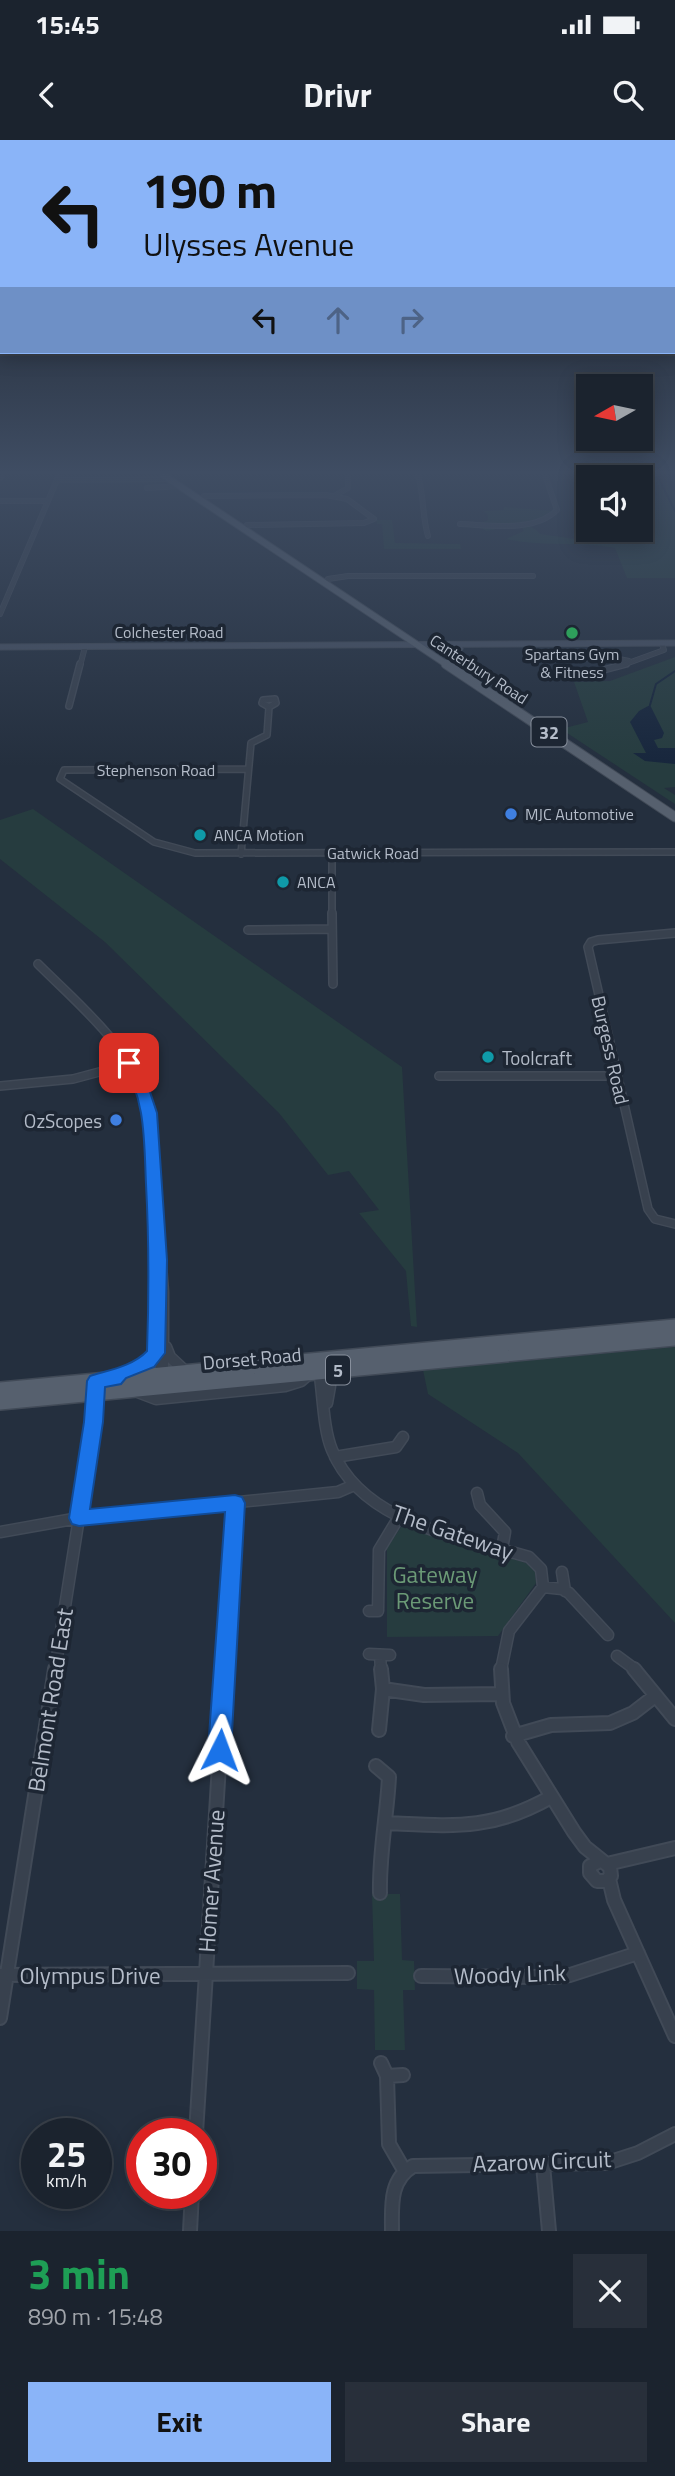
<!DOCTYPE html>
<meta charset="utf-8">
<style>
:root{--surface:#1b232e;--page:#282f3a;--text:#f1f3f6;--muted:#a0a4aa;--line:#39404a;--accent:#8ab4f8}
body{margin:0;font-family:"Titillium Web",sans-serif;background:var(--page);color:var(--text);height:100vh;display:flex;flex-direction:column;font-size:26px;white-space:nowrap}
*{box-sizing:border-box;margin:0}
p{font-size:23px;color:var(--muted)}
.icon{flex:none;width:38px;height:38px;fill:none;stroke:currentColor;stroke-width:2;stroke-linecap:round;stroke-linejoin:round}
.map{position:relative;height:2091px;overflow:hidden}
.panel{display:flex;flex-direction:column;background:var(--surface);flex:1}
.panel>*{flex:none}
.top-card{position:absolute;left:0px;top:0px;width:676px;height:214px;box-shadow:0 4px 18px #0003,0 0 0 2px var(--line);background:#8ab4f8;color:#111;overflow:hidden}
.needle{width:46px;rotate:261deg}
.fabs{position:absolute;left:576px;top:234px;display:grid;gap:14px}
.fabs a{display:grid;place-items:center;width:77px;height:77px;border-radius:0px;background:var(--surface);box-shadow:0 4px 18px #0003,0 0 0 2px var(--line);font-size:35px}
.speed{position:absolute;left:21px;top:1978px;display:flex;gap:14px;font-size:35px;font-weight:700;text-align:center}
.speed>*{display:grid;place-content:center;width:91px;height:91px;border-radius:50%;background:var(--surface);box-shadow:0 4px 18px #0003,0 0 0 2px var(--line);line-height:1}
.speed small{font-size:18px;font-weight:400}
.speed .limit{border:10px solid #d22;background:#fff;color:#111}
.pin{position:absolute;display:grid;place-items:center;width:60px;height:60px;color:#fff;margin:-30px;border-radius:14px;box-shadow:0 4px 10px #0006}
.me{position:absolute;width:77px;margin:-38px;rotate:3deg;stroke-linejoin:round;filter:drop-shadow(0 0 5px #0008)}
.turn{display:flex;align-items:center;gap:24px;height:147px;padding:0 28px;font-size:32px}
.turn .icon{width:91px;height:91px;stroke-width:2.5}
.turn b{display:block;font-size:49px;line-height:60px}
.lanes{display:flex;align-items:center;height:66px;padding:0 28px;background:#0003;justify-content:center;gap:35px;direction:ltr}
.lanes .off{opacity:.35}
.round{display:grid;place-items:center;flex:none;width:74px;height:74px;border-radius:0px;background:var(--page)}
.overview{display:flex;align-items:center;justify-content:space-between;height:119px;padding:0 28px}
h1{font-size:42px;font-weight:700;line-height:52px;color:#1e9e55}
.cta{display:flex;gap:14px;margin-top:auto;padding:14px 28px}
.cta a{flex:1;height:80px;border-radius:0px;background:var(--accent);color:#111;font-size:28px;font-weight:700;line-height:80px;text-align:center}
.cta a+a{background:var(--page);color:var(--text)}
.status{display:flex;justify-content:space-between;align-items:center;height:49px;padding:0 35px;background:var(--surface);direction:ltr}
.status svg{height:19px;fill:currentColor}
header{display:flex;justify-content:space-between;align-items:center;height:91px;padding:0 28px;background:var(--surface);font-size:32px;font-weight:700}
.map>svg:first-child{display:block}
</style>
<div class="status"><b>15:45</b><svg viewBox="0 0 49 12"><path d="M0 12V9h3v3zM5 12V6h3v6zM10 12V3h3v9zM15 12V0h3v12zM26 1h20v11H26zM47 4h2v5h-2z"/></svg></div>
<header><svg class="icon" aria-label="back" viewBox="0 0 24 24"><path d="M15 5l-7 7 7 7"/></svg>Drivr<svg class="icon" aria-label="search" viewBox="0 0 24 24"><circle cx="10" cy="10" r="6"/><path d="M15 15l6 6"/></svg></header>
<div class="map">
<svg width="675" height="2091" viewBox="0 0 675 2091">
<rect width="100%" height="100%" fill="#242f3e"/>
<!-- green -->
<path fill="#263c3f" d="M646 335H661L675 354V438H627L615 408C579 401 542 407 506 399L524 391 521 385C529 385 535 388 540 394L575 399 573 395 579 393 577 387H588V390H640L641 357 658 356Z
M504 367 555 371 539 380 487 391 475 386 488 380V375L484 371 503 370Z
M376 380H392L395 403 460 404 461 409H384L382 384H377Z
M675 517V647L664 648 675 655V664L561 589 588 582 574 542 610 541Z
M33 669 402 927 417 1187 411 1186 406 1131 359 1073 379 1070 349 1031 328 1035 279 973 105 802 0 719V680Z
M675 1207V1483L518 1313 428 1254 423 1230Z
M403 1384 420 1391 526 1423 535 1431 536 1443 498 1496 387 1497V1408Z
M372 1754H400L402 1820 414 1821 415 1850H403L405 1910H375L374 1850 357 1849V1821H374Z"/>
<!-- water -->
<path fill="#17263c" d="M650 565 664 593 662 598 654 600 658 608H675V624L645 621 633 613H646L630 582 639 571Z"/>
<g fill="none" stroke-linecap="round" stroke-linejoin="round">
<!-- stream -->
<path stroke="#17263c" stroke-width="2" d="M653 335 659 339 675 371
M650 565 656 544 675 531"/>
<defs>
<path id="street-far4" d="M418 335C424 355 422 376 428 396
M0 338 2 335
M57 340 169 339
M147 348 180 346
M204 356 326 355 347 359 374 379 364 383 247 385
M334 356 348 348V335
M0 361H48
M460 384C490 385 534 393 557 370L545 335
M328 439 348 436H533
M0 474 59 335
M559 520 609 517 629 521
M80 526 85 507
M620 526 664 510 662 504"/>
<path id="street-far3" d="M571 531 592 533 626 524
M275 559 276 563 269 567 262 563 263 560Z
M69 566 80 524
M248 629 64 630 60 639 154 702 195 713 675 712
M241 714 251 603 267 595 269 567
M332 714V775"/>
<path id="street-far2" d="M332 773 333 844
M248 790 332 789
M675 793 598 800 591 802 588 807 648 1069 655 1079 675 1084
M38 824C80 866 137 911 149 973 157 1011 156 1063 159 1102
M439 936H617
M0 946 73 939 129 924"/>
<path id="street-far1" d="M159 1100 163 1152V1236
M157 1141 155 1198 162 1232
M166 1207 170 1217 186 1232
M325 1229 330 1246 327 1263
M319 1230C323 1253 323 1289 332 1310 363 1385 461 1397 529 1417L541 1429 543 1447 509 1491 501 1530
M119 1234 141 1226 156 1213
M135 1251 156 1259 285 1246 301 1241 308 1235
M396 1307 403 1297
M335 1317 396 1307
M477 1353 480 1365 505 1392 502 1409
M0 1392 79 1378 338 1352 354 1345
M562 1432 565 1451
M543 1447 562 1449 569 1453 608 1495
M369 1471H378L379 1410 399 1377
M369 1514 390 1515
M380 1515 381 1530
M617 1516 636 1530
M55 1530 94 1282 96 1251
M225 1530 235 1363"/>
<path id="street" d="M501 1529 503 1563 518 1602 574 1692 585 1707 610 1727 611 1736 606 1741H597L590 1733V1726L600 1721
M634 1529 675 1579
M383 1549 424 1555 500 1554
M379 1590 383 1549 381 1529
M513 1596 551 1585 610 1583 633 1573 655 1556
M376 1626 389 1637C387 1676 379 1714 380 1753
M387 1683C453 1686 491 1691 551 1657
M607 1724 675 1708
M609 1739 614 1760 675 1896
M0 1835 348 1833
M421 1836 554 1837 570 1835 638 1813
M0 1878 55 1529
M381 1923 387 1936 403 1935
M387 1936 389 2004 404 2030
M196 1993 225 1529
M543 2025 549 2091
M190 2091 192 2053
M392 2091C392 2066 389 2040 413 2026L607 2023 638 2013 675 1994"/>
<path id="secondary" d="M0 507 675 503
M450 520 449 512 460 508"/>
<path id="primary-far2" d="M163 335 449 526"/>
<path id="primary-far1" d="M446 524 675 677"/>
<path id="primary" d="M0 1250 675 1187
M0 1262 675 1198"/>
</defs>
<!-- street-far4 casing -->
<use href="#street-far4" stroke="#414a57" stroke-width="6"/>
<!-- street-far3 casing -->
<use href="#street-far3" stroke="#414a57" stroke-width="8"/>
<!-- street-far2 casing -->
<use href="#street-far2" stroke="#414a57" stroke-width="10"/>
<!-- street-far1 casing -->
<use href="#street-far1" stroke="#414a57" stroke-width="13"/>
<!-- street casing -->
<use href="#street" stroke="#414a57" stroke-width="16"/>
<!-- secondary casing -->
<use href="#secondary" stroke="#414a57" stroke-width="7"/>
<!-- primary-far2 casing -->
<use href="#primary-far2" stroke="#414a57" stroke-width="8"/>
<!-- primary-far1 casing -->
<use href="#primary-far1" stroke="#414a57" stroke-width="11"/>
<!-- primary casing -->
<use href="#primary" stroke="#414a57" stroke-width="18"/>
<!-- street-far4 -->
<use href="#street-far4" stroke="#38414e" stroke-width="4.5"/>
<!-- street-far3 -->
<use href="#street-far3" stroke="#38414e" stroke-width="5"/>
<!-- street-far2 -->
<use href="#street-far2" stroke="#38414e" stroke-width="7"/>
<!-- street-far1 -->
<use href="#street-far1" stroke="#38414e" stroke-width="10"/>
<!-- street -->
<use href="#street" stroke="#38414e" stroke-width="12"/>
<!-- secondary -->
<use href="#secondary" stroke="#465061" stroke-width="5"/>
<!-- primary-far2 -->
<use href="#primary-far2" stroke="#56606e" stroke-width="6"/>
<!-- primary-far1 -->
<use href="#primary-far1" stroke="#56606e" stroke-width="9"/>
<!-- primary -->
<use href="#primary" stroke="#56606e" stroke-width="15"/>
</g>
<!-- sky -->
<linearGradient id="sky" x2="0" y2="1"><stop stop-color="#141a22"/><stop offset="0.53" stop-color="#3f4d63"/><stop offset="1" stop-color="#3f4d63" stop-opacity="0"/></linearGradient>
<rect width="675" height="627" fill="url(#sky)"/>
<!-- route -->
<path fill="#1a73e8" stroke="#114b97" stroke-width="2" d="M129 919 134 920 144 934 157 973 167 1120 165 1213 154 1227 126 1238 121 1244 105 1247 103 1282 90 1369 235 1355 242 1357 245 1363 231 1610 228 1617 220 1620 212 1617 208 1610 225 1372 79 1386 72 1384 69 1378 84 1282 87 1241 90 1236C109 1230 133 1226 147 1211 149 1155 149 1100 146 1044 144 1003 146 958 122 923Z"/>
<!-- markers -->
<circle fill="#2e9e5b" stroke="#1d2633" stroke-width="2.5" cx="572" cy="493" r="7"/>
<g fill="#3f7fe0" stroke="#1d2633" stroke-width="2.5">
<circle cx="511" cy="674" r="7"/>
<circle cx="116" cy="980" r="7"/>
</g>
<g fill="#0f9aa8" stroke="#1d2633" stroke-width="2.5">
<circle cx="200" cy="695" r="7"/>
<circle cx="283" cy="742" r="7"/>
<circle cx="488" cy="917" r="7"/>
</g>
<g text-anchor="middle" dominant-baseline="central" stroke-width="7" stroke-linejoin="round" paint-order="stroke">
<!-- far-street labels -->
<g font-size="16" fill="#b4bcc9" stroke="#1d2633">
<text x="169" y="492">Colchester Road</text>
<text transform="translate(479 529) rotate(33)">Canterbury Road</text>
<text x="156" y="630">Stephenson Road</text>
<text x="373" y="713">Gatwick Road</text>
</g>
<!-- far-poi labels -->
<g font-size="16" fill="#b4bcc9" stroke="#1d2633" text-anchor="start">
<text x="572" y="514" text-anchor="middle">Spartans Gym<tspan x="572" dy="18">&amp; Fitness</tspan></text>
<text x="525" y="674">MJC Automotive</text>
<text x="214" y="695">ANCA Motion</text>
<text x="297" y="742">ANCA</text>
</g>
<!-- shield labels -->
<g fill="#1d2633" stroke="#878f9c" stroke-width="2">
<rect x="531.5" y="577.5" width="35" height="29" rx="5"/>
<rect x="326" y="1215.5" width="24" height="29" rx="5"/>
</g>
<g font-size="18" font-weight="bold" fill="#b4bcc9">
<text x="549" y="592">32</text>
<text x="338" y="1230">5</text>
</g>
<!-- street labels -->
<g font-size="19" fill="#b4bcc9" stroke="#1d2633">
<text transform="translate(611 910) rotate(77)">Burgess Road</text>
<text transform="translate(252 1218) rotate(-5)">Dorset Road</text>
</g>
<!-- poi labels -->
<g font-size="19" fill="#b4bcc9" stroke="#1d2633" text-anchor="start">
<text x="502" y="917">Toolcraft</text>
<text x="102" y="980" text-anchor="end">OzScopes</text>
</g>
<!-- near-street labels -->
<g font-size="23" fill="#b4bcc9" stroke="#1d2633">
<text transform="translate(453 1392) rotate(19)">The Gateway</text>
<text transform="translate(50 1560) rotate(-81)">Belmont Road East</text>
<text transform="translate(211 1741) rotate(-86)">Homer Avenue</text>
<text transform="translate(510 1834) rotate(-2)">Woody Link</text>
<text x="90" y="1835">Olympus Drive</text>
<text transform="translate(542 2021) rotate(-2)">Azarow Circuit</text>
</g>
<!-- near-park labels -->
<g font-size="23" fill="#6b9a76" stroke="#1d2633">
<text x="435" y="1434">Gateway<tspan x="435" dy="26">Reserve</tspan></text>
</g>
</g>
</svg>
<div class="fabs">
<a><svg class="needle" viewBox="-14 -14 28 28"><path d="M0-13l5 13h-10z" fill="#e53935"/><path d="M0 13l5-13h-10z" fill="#a0a4aa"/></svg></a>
<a><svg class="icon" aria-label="sound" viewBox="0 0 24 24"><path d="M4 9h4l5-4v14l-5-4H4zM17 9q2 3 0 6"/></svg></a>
</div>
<div class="speed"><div>25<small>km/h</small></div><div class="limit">30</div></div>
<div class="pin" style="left:129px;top:923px;background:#d93025"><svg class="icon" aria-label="arrive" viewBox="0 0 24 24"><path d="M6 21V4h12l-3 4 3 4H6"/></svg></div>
<svg class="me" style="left:220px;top:1610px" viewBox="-20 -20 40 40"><path d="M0-17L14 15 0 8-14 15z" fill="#1a73e8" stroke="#fff" stroke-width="4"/></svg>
<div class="top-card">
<div class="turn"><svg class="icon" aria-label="left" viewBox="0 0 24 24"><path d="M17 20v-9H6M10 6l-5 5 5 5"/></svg><div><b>190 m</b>Ulysses Avenue</div></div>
<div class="lanes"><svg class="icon" aria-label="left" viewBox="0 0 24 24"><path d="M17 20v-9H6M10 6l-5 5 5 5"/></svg><svg class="icon off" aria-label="ahead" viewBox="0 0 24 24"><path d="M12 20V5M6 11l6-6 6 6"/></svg><svg class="icon off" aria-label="right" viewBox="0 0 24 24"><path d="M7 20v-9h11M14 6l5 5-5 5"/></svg></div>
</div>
</div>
<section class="panel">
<div class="overview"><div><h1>3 min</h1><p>890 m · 15:48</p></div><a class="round"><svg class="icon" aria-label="close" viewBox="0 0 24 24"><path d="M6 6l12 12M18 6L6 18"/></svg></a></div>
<div class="cta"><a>Exit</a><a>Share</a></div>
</section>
